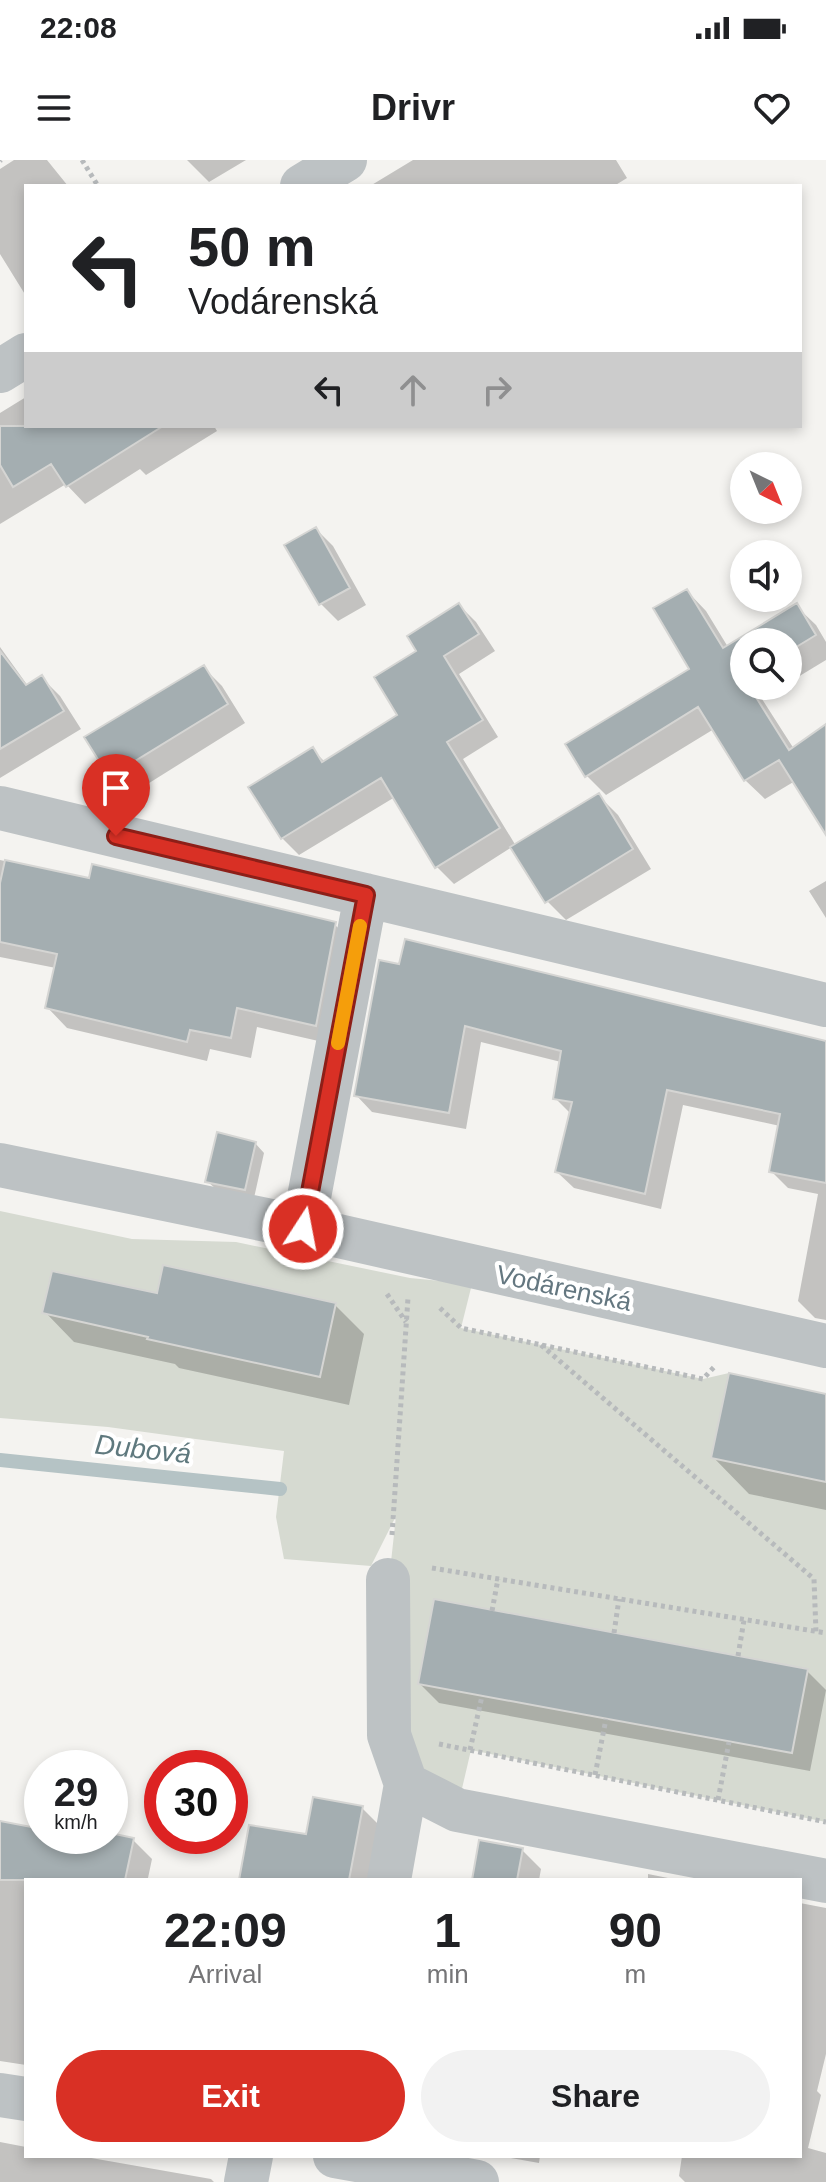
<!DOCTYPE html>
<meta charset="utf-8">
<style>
:root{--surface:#fff;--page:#f2f2f2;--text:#202124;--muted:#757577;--accent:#d93025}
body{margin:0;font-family:Helvetica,sans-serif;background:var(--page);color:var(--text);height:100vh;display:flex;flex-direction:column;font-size:30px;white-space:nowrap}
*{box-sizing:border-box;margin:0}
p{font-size:26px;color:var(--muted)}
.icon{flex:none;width:44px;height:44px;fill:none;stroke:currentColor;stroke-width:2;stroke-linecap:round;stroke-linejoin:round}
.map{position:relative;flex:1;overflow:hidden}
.side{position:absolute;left:24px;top:1718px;width:778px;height:280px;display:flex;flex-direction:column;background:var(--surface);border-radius:0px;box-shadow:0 4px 12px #0003}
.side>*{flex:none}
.hud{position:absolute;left:24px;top:24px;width:778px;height:244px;border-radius:0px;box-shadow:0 4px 12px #0003;background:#fff;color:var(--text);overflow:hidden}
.needle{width:52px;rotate:137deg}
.controls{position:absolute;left:730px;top:292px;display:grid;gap:16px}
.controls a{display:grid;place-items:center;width:72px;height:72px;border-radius:50%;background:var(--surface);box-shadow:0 4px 12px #0003;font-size:40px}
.speed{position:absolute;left:24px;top:1590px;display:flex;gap:16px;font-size:40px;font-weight:700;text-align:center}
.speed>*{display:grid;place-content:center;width:104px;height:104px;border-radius:50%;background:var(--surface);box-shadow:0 4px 12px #0003;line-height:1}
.speed small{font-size:20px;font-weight:400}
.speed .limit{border:12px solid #d22;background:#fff;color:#111}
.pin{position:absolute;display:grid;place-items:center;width:68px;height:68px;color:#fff;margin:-82px -34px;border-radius:50% 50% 50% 0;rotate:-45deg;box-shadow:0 0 8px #0007}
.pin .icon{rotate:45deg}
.me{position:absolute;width:88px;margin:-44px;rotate:11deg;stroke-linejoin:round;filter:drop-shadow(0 0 6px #0008)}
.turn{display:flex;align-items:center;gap:28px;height:168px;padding:0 32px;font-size:36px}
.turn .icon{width:104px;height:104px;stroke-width:2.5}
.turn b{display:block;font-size:56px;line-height:68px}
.lanes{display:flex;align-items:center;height:76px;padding:0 32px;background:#0003;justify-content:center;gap:40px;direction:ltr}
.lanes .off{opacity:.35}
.eta{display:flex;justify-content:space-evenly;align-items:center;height:136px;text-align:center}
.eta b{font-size:48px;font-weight:600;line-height:56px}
.button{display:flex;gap:16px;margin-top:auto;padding:16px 32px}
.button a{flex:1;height:92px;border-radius:48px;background:var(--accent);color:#fff;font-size:32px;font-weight:600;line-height:92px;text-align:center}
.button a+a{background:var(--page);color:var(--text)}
.status{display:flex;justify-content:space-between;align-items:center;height:56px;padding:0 40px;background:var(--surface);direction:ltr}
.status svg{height:22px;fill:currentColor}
header{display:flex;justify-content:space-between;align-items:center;height:104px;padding:0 32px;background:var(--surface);font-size:36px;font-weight:600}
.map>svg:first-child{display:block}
</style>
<div class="status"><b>22:08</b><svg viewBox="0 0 49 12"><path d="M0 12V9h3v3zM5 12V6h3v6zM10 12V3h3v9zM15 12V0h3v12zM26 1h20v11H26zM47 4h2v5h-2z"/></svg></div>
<header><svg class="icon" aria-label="menu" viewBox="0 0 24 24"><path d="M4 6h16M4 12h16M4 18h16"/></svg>Drivr<svg class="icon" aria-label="heart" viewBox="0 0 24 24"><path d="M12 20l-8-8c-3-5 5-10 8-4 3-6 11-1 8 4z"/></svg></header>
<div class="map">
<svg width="826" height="2022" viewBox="0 0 826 2022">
<rect width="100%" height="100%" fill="#f4f3f0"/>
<!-- green -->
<path fill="#d6dad1" d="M0 1051 132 1079 236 1082 410 1118 472 1124 461 1168 703 1219 729 1213 711 1298 826 1322V1662L471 1590 457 1650 389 1575 391 1402 396 1356 371 1406 284 1399 276 1357 284 1291 108 1267 0 1258Z"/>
<!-- shadow -->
<path fill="#0003" d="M14 0H47L68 26H26V136L0 94V9Z
M187 0H246L209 22Z
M413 0H616L627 18 614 26H370Z
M26 237V266H214L217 271 146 315 140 309 85 344 66 324 0 364V253Z
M316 369 333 386 366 445 338 461 321 444 287 386Z
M687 431 706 451 728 487 796 446 816 465 826 482V500L788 523V482H744V526H784L762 539 794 589 826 567V671L795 621 765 639 745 620 714 569 606 635 586 615 692 509Z
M459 445 476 462 495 491 459 514 498 577 463 599 516 686 599 636 618 655 651 709 566 760 547 741 512 687 454 724 437 707 395 637 299 695 282 678 313 590 325 602 400 555 419 491Z
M0 487 28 526 42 518 60 536 81 569 0 618Z
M203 507 222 526 245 563 130 635 111 616 87 577Z
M0 700 90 720 334 764 355 784 336 885 257 867 251 898 210 889 207 901 67 868 47 847 56 808 0 797Z
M826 721V758L809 731Z
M381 802 826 883V1160L815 1158 798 1141 818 1034 788 1028 771 1011 780 966 683 945 661 1049 574 1028 557 1012 571 954 555 938 561 902 481 882 466 969 372 952 356 935Z
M255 983 264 993 254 1038 217 1030 207 1021Z
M159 1135 335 1145 364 1174 349 1245 179 1208 175 1204 74 1182 45 1152Z
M826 1236V1350L749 1334 713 1297Z
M807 1511 826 1530 810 1611 439 1543 420 1524Z
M362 1648 381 1667 371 1720H241L308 1676Z
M42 1671V1676L110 1675 133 1680 152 1699 148 1718 156 1720H26V1905L0 1901V1683Z
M522 1690 541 1709 539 1720H474Z
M648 1714 678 1720H648Z
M800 1743 826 1748V1894L817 1931 821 1935 808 1988 826 1993V2022H685L679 2016 682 1996H800Z
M0 1982 26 1987V1996H80L211 2019 214 2022H0Z
M500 1996H540L539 2003Z"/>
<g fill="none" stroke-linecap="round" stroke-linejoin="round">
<!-- stream -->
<path stroke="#b5c3c5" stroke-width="14" d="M0 1300 280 1329"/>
</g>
<!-- building -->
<path fill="#a4aeb1" stroke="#d5d5d3" stroke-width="2" d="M0 266H163L66 327 51 304 13 327 0 305Z
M316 367 350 428 319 445 284 385Z
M687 429 723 488 797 443 816 475 788 492V482H744V526H749L789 590 826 564V675L779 600 744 621 698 547 585 617 565 584 689 509 653 448Z
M459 443 479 474 444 496 483 560 447 582 500 668 435 708 381 618 281 679 248 627 313 587 322 602 397 555 374 517 416 491 407 476Z
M0 491 26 525 42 515 64 551 0 589Z
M204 505 228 544 109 617 84 577Z
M599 633 633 689 545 743 510 687Z
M5 700 89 718 92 704 336 762 316 866 237 848 231 878 190 870 187 882 45 848 57 794 0 782V723Z
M405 779 826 881V1023L769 1012 780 954 667 930 645 1034 555 1012 572 942 553 939 561 891 465 866 449 953 354 936 379 800 399 804Z
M217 972 256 982 245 1030 205 1022Z
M163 1105 336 1143 320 1217 147 1179 148 1177 42 1153 52 1111 157 1133Z
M729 1213 826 1234V1322L711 1298Z
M434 1439 808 1509 792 1593 418 1524Z
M313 1637 363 1646 349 1720H239L249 1665 306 1674Z
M0 1661 42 1669V1676H110V1673L134 1678 125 1720H0Z
M479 1680 523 1688 517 1720H472Z"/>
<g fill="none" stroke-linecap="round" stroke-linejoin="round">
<!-- path -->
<path stroke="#b7babc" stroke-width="5" stroke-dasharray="4 4" stroke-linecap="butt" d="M82 0 98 26
M0 1 1 0
M387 1134 406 1162
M440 1148 461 1168 703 1219 715 1206
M541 1185 814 1419 816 1472
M392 1375 408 1138
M432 1408 826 1473
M492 1451 498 1419
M614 1473 619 1439
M738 1496 744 1460
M439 1584 826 1662
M470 1590 482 1536
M595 1615 606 1559
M718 1640 729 1582"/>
<!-- minor -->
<path stroke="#bdc2c4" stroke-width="44" d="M302 26 345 0
M0 211 26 195
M0 648 826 845
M0 1005 281 1063 826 1186
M303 1069 366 735
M388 1420 389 1575 406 1624 457 1650 826 1721
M389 1720 406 1624
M0 1935 26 1939
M335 1996 477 2022
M246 2022 251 1996"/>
</g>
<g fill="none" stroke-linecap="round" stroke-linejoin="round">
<defs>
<path id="route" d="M116 676 366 735 303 1069"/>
</defs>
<!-- route casing -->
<use href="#route" stroke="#8d1f18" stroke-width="20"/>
<!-- route -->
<use href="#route" stroke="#d93025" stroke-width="14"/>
<!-- slow -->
<path stroke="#f59e0b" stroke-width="14" d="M338 883 360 766"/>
</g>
<g text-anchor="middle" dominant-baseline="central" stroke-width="8" stroke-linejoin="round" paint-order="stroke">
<!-- street labels -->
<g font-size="26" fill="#647780" stroke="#fff">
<text transform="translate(564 1128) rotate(12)">Vodárenská</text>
</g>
<!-- water labels -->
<g font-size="28" font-style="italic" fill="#5f797e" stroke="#fff">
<text transform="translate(143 1289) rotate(6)">Dubová</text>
</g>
</g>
</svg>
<div class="controls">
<a><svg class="needle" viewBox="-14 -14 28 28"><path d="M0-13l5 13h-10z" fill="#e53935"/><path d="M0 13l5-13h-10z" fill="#757577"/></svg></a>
<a><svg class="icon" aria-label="sound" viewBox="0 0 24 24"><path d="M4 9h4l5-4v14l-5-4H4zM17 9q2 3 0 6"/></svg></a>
<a><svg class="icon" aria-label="search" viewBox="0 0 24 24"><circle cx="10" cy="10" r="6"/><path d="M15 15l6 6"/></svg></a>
</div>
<div class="speed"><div>29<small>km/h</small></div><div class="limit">30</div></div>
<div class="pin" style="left:116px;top:676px;background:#d93025"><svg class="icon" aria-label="arrive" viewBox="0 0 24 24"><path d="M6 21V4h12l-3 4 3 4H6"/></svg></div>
<svg class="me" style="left:303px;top:1069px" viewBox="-20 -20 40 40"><circle r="17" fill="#d93025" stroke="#fff" stroke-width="3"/><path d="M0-11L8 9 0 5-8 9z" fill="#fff"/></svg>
<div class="hud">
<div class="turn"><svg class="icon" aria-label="left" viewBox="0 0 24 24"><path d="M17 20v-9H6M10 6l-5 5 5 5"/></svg><div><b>50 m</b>Vodárenská</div></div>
<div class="lanes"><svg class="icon" aria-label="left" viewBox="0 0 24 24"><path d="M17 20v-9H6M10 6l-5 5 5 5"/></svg><svg class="icon off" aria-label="ahead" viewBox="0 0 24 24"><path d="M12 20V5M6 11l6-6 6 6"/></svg><svg class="icon off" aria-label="right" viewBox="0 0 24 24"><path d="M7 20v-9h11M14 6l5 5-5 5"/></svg></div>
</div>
<section class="side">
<div class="eta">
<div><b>22:09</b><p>Arrival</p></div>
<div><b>1</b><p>min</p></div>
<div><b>90</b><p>m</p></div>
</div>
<div class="button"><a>Exit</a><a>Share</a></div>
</section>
</div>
